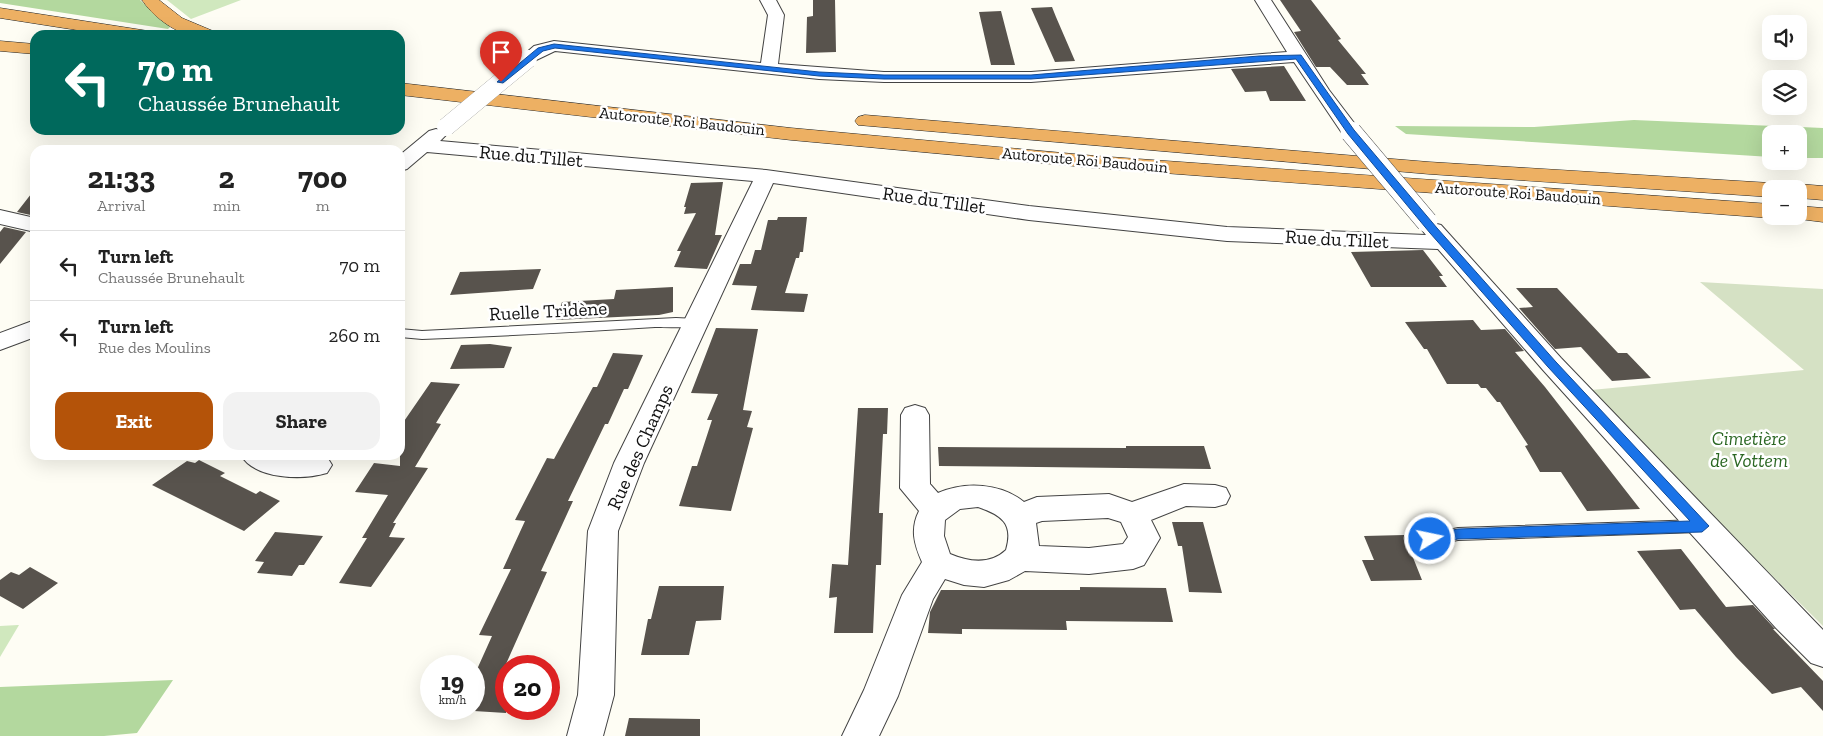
<!DOCTYPE html>
<meta charset="utf-8">
<style>
:root{--surface:#fff;--page:#f2f2f2;--text:#222;--muted:#767676;--line:#e0e0e0;--accent:#b45309}
body{margin:0;font-family:"Zilla Slab",serif;background:var(--page);color:var(--text);height:100vh;display:flex;flex-direction:column;font-size:19px;white-space:nowrap}
*{box-sizing:border-box;margin:0}
p{font-size:16px;color:var(--muted)}
.icon{flex:none;width:28px;height:28px;fill:none;stroke:currentColor;stroke-width:2;stroke-linecap:round;stroke-linejoin:round}
.map{position:relative;flex:1;overflow:hidden}
.panel{position:absolute;left:30px;top:145px;width:375px;height:315px;display:flex;flex-direction:column;background:var(--surface);border-radius:15px;box-shadow:0 5px 20px #0002}
.panel>*{flex:none}
.guide{position:absolute;left:30px;top:30px;width:375px;height:105px;border-radius:15px;box-shadow:0 5px 20px #0002;background:#00695c;color:#fff;overflow:hidden}
.controls{position:absolute;left:1762px;top:15px;display:grid;gap:10px}
.controls a{display:grid;place-items:center;width:45px;height:45px;border-radius:10px;background:var(--surface);box-shadow:0 5px 20px #0002;font-size:25px}
.speed{position:absolute;left:420px;top:655px;display:flex;gap:10px;font-size:25px;font-weight:700;text-align:center}
.speed>*{display:grid;place-content:center;width:65px;height:65px;border-radius:50%;background:var(--surface);box-shadow:0 5px 20px #0002;line-height:1}
.speed small{font-size:12px;font-weight:400}
.speed .limit{border:8px solid #d22;background:#fff;color:#111}
.pin{position:absolute;display:grid;place-items:center;width:42px;height:42px;color:#fff;margin:-51px -21px;border-radius:50% 50% 50% 0;rotate:-45deg;box-shadow:0 0 5px #0007}
.pin .icon{rotate:45deg}
.me{position:absolute;width:55px;margin:-28px;rotate:80deg;stroke-linejoin:round;filter:drop-shadow(0 0 4px #0008)}
.turn{display:flex;align-items:center;gap:18px;height:105px;padding:0 25px;font-size:22px}
.turn .icon{width:65px;height:65px;stroke-width:2.5}
.turn b{display:block;font-size:35px;line-height:42px}
.eta{display:flex;justify-content:space-evenly;align-items:center;height:85px;text-align:center}
.eta b{font-size:30px;font-weight:700;line-height:35px}
.action{display:flex;gap:10px;margin-top:auto;padding:10px 25px}
.action a{flex:1;height:58px;border-radius:15px;background:var(--accent);color:#fff;font-size:20px;font-weight:700;line-height:58px;text-align:center}
.action a+a{background:var(--page);color:var(--text)}
ul{padding:0;list-style:none}
li{display:flex;align-items:center;gap:15px;height:70px;padding:0 25px;border-top:1px solid var(--line)}
li div{flex:1}
li b{display:block;font-size:19px}
li em{font-style:normal}
.map>svg:first-child{display:block}
</style>
<div class="map">
<svg width="1823" height="736" viewBox="0 0 1823 736">
<rect width="100%" height="100%" fill="#fefdf4"/>
<!-- green -->
<path fill="#d0e8be" d="M167 0H241L191 19Z
M18 625H19L0 657V626Z"/>
<!-- forest -->
<path fill="#b3d89e" d="M0 0H140L170 27 168 29 0 3Z
M1634 120 1823 128V158H1799V134H1771V157L1406 134 1395 126 1534 127Z
M173 680 137 733 104 736H0V687Z"/>
<!-- cemetery -->
<path fill="#d5e1c4" d="M1700 282 1823 289V626L1719 523 1591 390 1804 370Z"/>
<!-- building -->
<path fill="#58534d" d="M813 0H835L836 52 806 53 807 17 813 16Z
M1280 0H1311L1341 39 1338 40 1366 74H1361L1369 85H1347L1330 67H1316L1294 32 1301 31Z
M1052 7 1056 17 1075 61 1055 62 1031 8Z
M1001 11 1015 65H991L979 12Z
M1284 66 1306 101H1270L1266 91 1245 92 1231 69Z
M723 182 715 235H722L707 269 674 267 681 251H677L696 213 684 214 686 207H684L691 183Z
M35 189V216L17 212Z
M778 217H807L803 252H800L799 258H796L785 293 808 294 804 312 751 310 757 286 732 285 740 264H751L755 250H761L768 220H777Z
M4 227 26 232 0 264V232Z
M1423 250 1443 276H1439L1447 287H1371L1351 252Z
M541 269 533 289 450 295 460 272Z
M673 287V312L659 315 556 320 562 302 614 299 616 290Z
M1516 288H1557L1618 353H1627L1651 378 1612 381 1581 347 1555 349 1519 308 1533 307Z
M1473 320 1481 330 1505 329 1524 351 1515 352 1545 387 1640 509 1587 511 1561 472H1540L1525 446 1528 445 1500 402H1497L1486 388H1481L1478 384H1447L1427 349H1424L1405 322Z
M716 328 758 329 743 410 752 411 747 427 753 428 731 511 679 506 692 466H697L712 420H707L718 394 691 393Z
M490 344 512 347 504 368 450 369 461 345Z
M613 353 643 355 628 389H624L608 424H605L568 501H573L541 571 547 572 506 664V713L474 711V676L492 636 479 635 511 569H503L525 521 515 520 547 458 554 459 593 387H597Z
M431 382 460 384 436 423 441 424 415 467 428 468 393 523H396L389 537 405 538 371 587 339 583 367 538H362L388 495 355 492 374 463 400 466V427Z
M858 408H888L887 434H883L879 513H883L881 565H876L873 633H834L837 597 829 598 832 564 848 565Z
M1126 446H1204L1211 469 939 466 938 447 1126 448Z
M199 460 225 473 220 476 256 494 260 491 280 501 244 531 152 485 187 461 195 463Z
M1172 522H1203L1222 593 1189 592 1182 546H1178Z
M275 532 323 536 304 565H299L292 576 257 573 264 562 255 561Z
M1404 535 1422 580 1371 581 1362 560H1374L1364 536Z
M1681 549 1726 607 1753 605 1775 629H1773L1823 681V711L1801 687 1772 694 1736 657 1695 609 1680 610 1637 551Z
M30 567 58 583 23 609 0 596V580L11 572 19 575Z
M659 586H724L721 620 696 621 689 655H641L648 619H651Z
M1080 587 1166 588 1173 622 1066 621 1067 630 962 629V634L928 633 930 612 941 590H1080Z
M629 718 700 719V736H625Z"/>
<g fill="none" stroke-linecap="round" stroke-linejoin="round">
<defs>
<path id="service" d="M676 318 697 319 703 323C698 329 665 327 655 327 577 332 500 336 422 339L400 337V329L422 331Z
M1700 520 1705 522 1707 526 1705 530 1700 532 1458 540 1430 545 1425 543 1423 539 1425 535 1458 528Z"/>
<path id="minor" d="M760 0H776L784 15 778 64 884 72H1031L1287 52 1255 0H1271L1329 90 1361 132 1358 136H1344L1294 62 1031 82H884L819 79 555 51 528 64 522 63 519 59 534 46 554 41 761 63 768 15Z
M436 129 443 131 446 135 440 141 766 170 1029 206 1227 227 1426 235 1422 230 1425 225 1433 223 1441 225 1561 358 1823 630V667L1811 663 1776 628 1543 370 1438 249 1227 241 1029 220 773 183 644 463 618 531 614 695 603 736H567L578 695 588 531 614 463 753 181 427 152 407 169 400 171V155L429 131Z
M0 210 35 218V232L0 224Z
M35 320V337L0 350V333Z
M915 405 925 408 929 415 930 484 938 493C965 481 1001 483 1024 502L1037 497 1109 494 1132 502 1184 484 1215 485 1226 488 1230 496 1226 504 1215 507 1186 506 1151 520 1160 538 1144 565 1133 569 1089 574 1025 571 1009 580 984 587 964 585 945 579 933 599 898 696 879 736H842L864 690 902 595 922 562C914 544 910 529 919 511L900 488 901 415 905 408ZM978 507C1001 515 1014 523 1006 550 990 565 969 562 950 554L944 536 945 520 960 509ZM1108 518 1121 522 1128 537 1123 544 1089 548 1039 546 1036 523 1042 521Z
M241 455H320L327 457 332 465 327 473C303 480 255 480 241 455Z"/>
<path id="motorway" d="M142 0H159L182 18 213 31 216 35C208 35 199 36 191 35 173 32 152 15 142 0Z
M0 8 142 30 148 31 151 35H109L0 18Z
M0 41 35 44V54L0 51Z
M400 83 791 128 1096 156 1771 204V216H1777L1771 218 1096 168 791 140 400 95Z
M865 115 1429 162 1771 183 1779 185 1781 189H1771V197L1429 174 858 125 855 121 858 117Z
M1799 184 1823 186V200L1799 198V189H1790Z
M1799 206 1823 208V222L1791 218 1790 216H1799Z"/>
</defs>
<!-- service casing -->
<use href="#service" stroke="#434343" stroke-width="2"/>
<!-- minor casing -->
<use href="#minor" stroke="#434343" stroke-width="2"/>
<!-- motorway casing -->
<use href="#motorway" stroke="#212121" stroke-width="1"/>
<!-- service -->
<use href="#service" fill="#fff" fill-rule="evenodd"/>
<!-- minor -->
<use href="#minor" fill="#fff" fill-rule="evenodd"/>
<!-- motorway -->
<use href="#motorway" fill="#edb063" fill-rule="evenodd"/>
<defs>
<path id="minor-bridge-far1" d="M446 127 528 59"/>
<path id="minor-bridge" d="M1351 132 1427 222"/>
</defs>
<!-- minor-bridge-far1 casing -->
<use href="#minor-bridge-far1" stroke="#434343" stroke-width="18" stroke-linecap="butt"/>
<!-- minor-bridge casing -->
<use href="#minor-bridge" stroke="#434343" stroke-width="22" stroke-linecap="butt"/>
<!-- minor-bridge-far1 -->
<use href="#minor-bridge-far1" stroke="#fff" stroke-width="18"/>
<!-- minor-bridge -->
<use href="#minor-bridge" stroke="#fff" stroke-width="21"/>
</g>
<!-- route -->
<path fill="#1a73e8" stroke="#114b97" d="M554 44 819 72 884 75H1031L1259 56 1301 55 1354 130 1437 228 1556 362 1709 526 1702 532 1458 539 1430 544 1426 543 1424 539 1426 535 1458 529 1690 521 1548 367 1430 233 1348 134 1296 59 1031 79H884L819 76 555 48 543 51 503 83 497 82 538 48Z"/>
<g text-anchor="middle" dominant-baseline="central" stroke-width="5" stroke-linejoin="round" paint-order="stroke">
<!-- far-street labels -->
<g font-size="16" fill="#101010" stroke="#fff">
<text transform="translate(682 121) rotate(6)">Autoroute Roi Baudouin</text>
<text transform="translate(1085 160) rotate(5)">Autoroute Roi Baudouin</text>
<text transform="translate(1518 193) rotate(4)">Autoroute Roi Baudouin</text>
</g>
<!-- street labels -->
<g font-size="19" fill="#101010" stroke="#fff">
<text transform="translate(531 156) rotate(5)">Rue du Tillet</text>
<text transform="translate(934 200) rotate(8)">Rue du Tillet</text>
<text transform="translate(1337 239) rotate(3)">Rue du Tillet</text>
<text transform="translate(548 311) rotate(-3)">Ruelle Tridène</text>
<text transform="translate(640 447) rotate(-66)">Rue des Champs</text>
</g>
<!-- park labels -->
<g font-size="19" font-style="italic" fill="#2a6622" stroke="#fff">
<text x="1749" y="438">Cimetière<tspan x="1749" dy="22">de Vottem</tspan></text>
</g>
</g>
</svg>
<div class="controls">
<a><svg class="icon" aria-label="sound" viewBox="0 0 24 24"><path d="M4 9h4l5-4v14l-5-4H4zM17 9q2 3 0 6"/></svg></a>
<a><svg class="icon" aria-label="layers" viewBox="0 0 24 24"><path d="M12 4l9 5-9 5-9-5zM3 14l9 5 9-5"/></svg></a>
<a>+</a>
<a>−</a>
</div>
<div class="speed"><div>19<small>km/h</small></div><div class="limit">20</div></div>
<div class="pin" style="left:501px;top:82px;background:#d93025"><svg class="icon" aria-label="arrive" viewBox="0 0 24 24"><path d="M6 21V4h12l-3 4 3 4H6"/></svg></div>
<svg class="me" style="left:1430px;top:539px" viewBox="-20 -20 40 40"><circle r="17" fill="#1a73e8" stroke="#fff" stroke-width="3"/><path d="M0-11L8 9 0 5-8 9z" fill="#fff"/></svg>
<div class="guide">
<div class="turn"><svg class="icon" aria-label="left" viewBox="0 0 24 24"><path d="M17 20v-9H6M10 6l-5 5 5 5"/></svg><div><b>70 m</b>Chaussée Brunehault</div></div>
</div>
<section class="panel">
<div class="eta">
<div><b>21:33</b><p>Arrival</p></div>
<div><b>2</b><p>min</p></div>
<div><b>700</b><p>m</p></div>
</div>
<ul>
<li><svg class="icon" aria-label="left" viewBox="0 0 24 24"><path d="M17 20v-9H6M10 6l-5 5 5 5"/></svg><div><b>Turn left</b><p>Chaussée Brunehault</p></div><em>70 m</em></li>
<li><svg class="icon" aria-label="left" viewBox="0 0 24 24"><path d="M17 20v-9H6M10 6l-5 5 5 5"/></svg><div><b>Turn left</b><p>Rue des Moulins</p></div><em>260 m</em></li>
</ul>
<div class="action"><a>Exit</a><a>Share</a></div>
</section>
</div>
